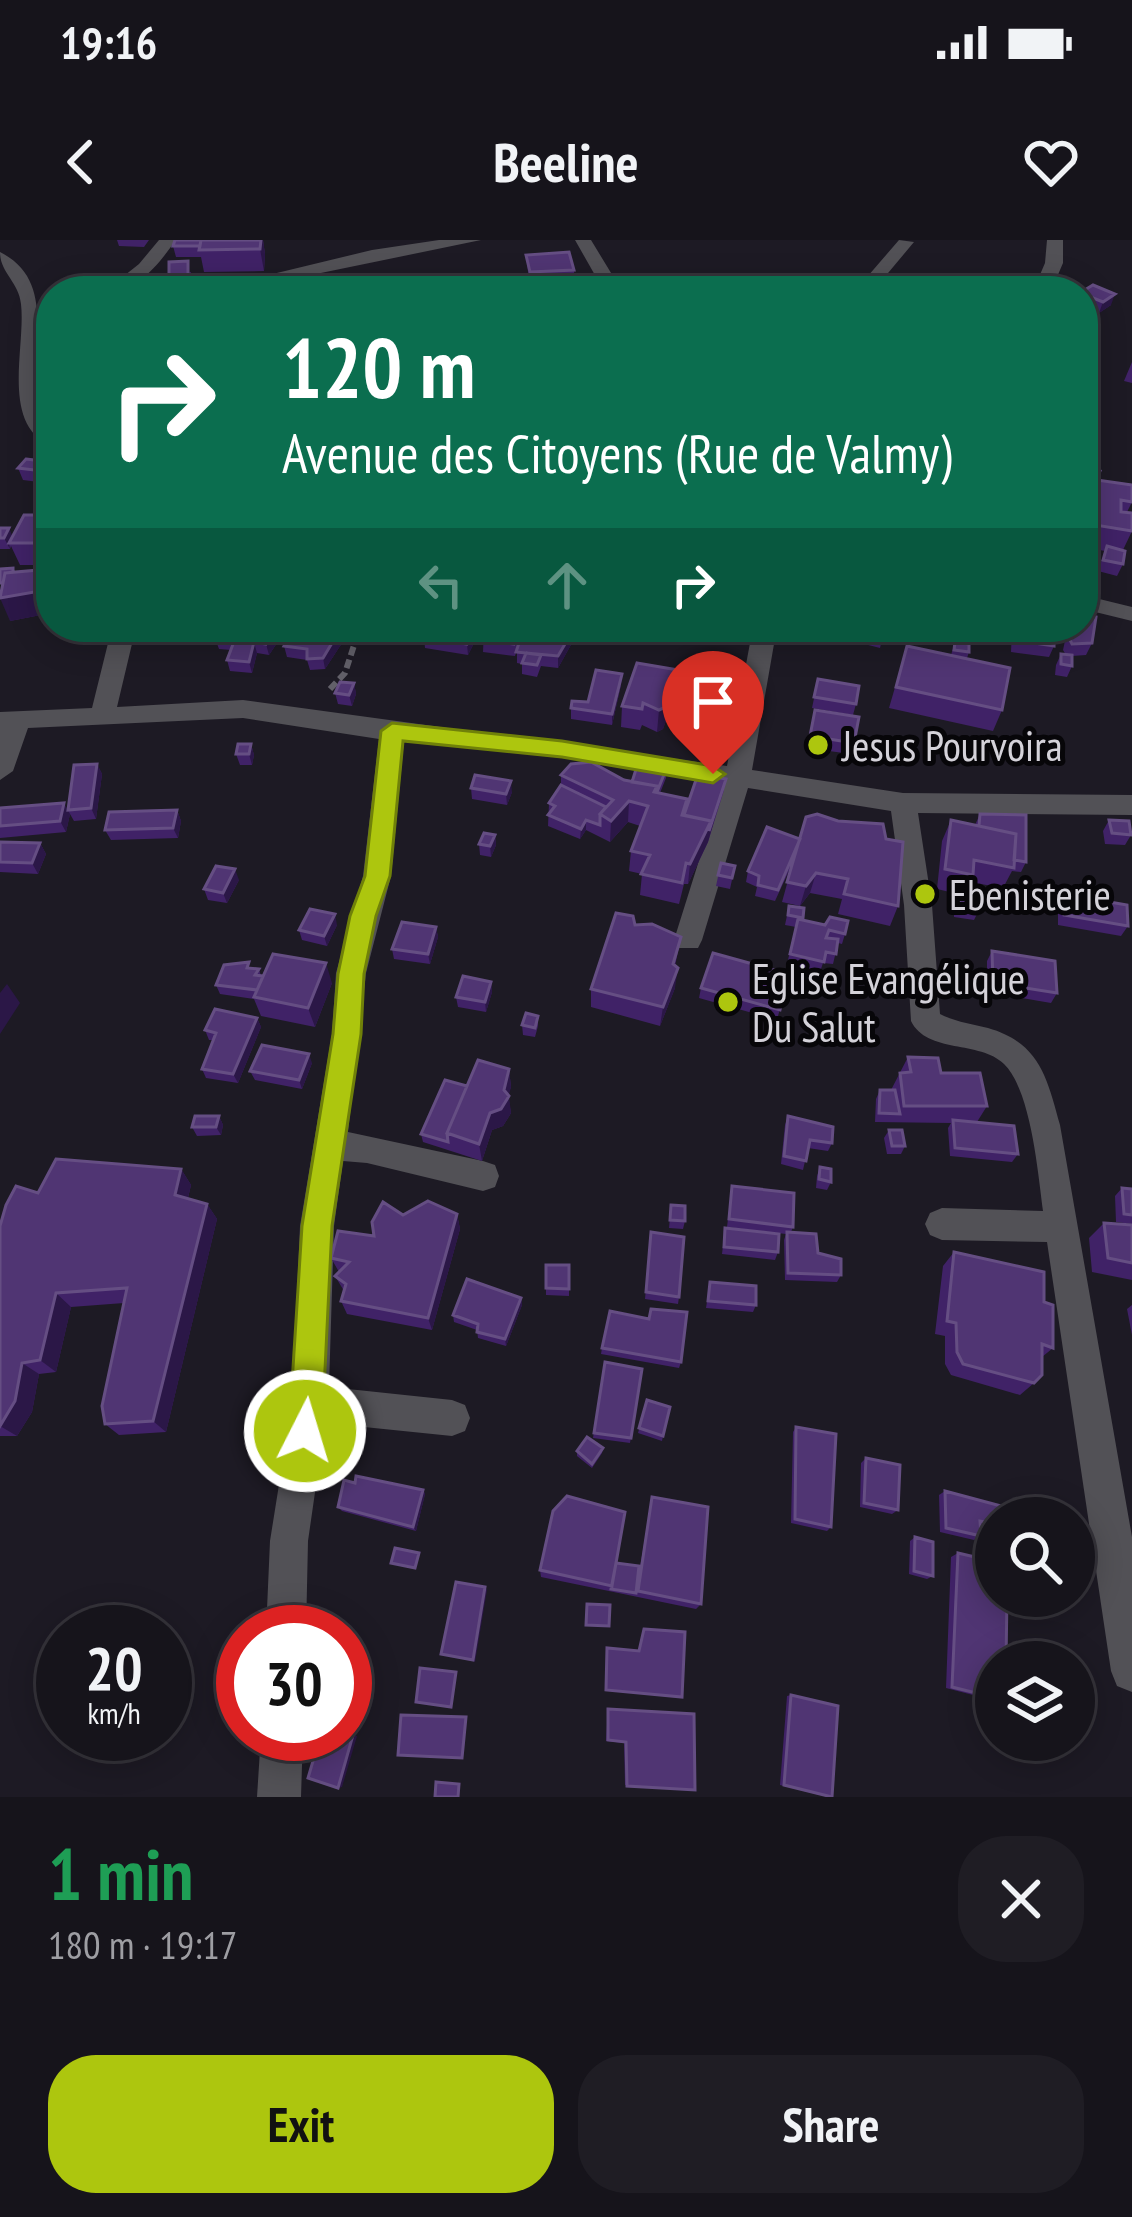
<!DOCTYPE html>
<meta charset="utf-8">
<style>
:root{--surface:#16141b;--page:#1f1d24;--text:#f1f3f6;--muted:#9e9ea3;--line:#35333a;--accent:#adc60e}
body{margin:0;font-family:"PT Sans Narrow",sans-serif;background:var(--page);color:var(--text);height:100vh;display:flex;flex-direction:column;font-size:45px;white-space:nowrap}
*{box-sizing:border-box;margin:0}
p{font-size:39px;color:var(--muted)}
.icon{flex:none;width:66px;height:66px;fill:none;stroke:currentColor;stroke-width:2;stroke-linecap:round;stroke-linejoin:round}
.map{position:relative;height:1557px;overflow:hidden}
.details{display:flex;flex-direction:column;background:var(--surface);flex:1}
.details>*{flex:none}
.banner{position:absolute;left:36px;top:36px;width:1062px;height:366px;border-radius:48px;box-shadow:0 6px 30px #0003,0 0 0 3px var(--line);background:#0b6e4f;color:#fff;overflow:hidden}
.fabs{position:absolute;left:975px;top:1257px;display:grid;gap:24px}
.fabs a{display:grid;place-items:center;width:120px;height:120px;border-radius:50%;background:var(--surface);box-shadow:0 6px 30px #0003,0 0 0 3px var(--line);font-size:60px}
.speed{position:absolute;left:36px;top:1365px;display:flex;gap:24px;font-size:60px;font-weight:700;text-align:center}
.speed>*{display:grid;place-content:center;width:156px;height:156px;border-radius:50%;background:var(--surface);box-shadow:0 6px 30px #0003,0 0 0 3px var(--line);line-height:1}
.speed small{font-size:30px;font-weight:400}
.speed .limit{border:18px solid #d22;background:#fff;color:#111}
.pin{position:absolute;display:grid;place-items:center;width:102px;height:102px;color:#fff;margin:-123px -51px;border-radius:50% 50% 50% 0;rotate:-45deg;box-shadow:0 0 12px #0007}
.pin .icon{rotate:45deg}
.me{position:absolute;width:132px;margin:-66px;rotate:5deg;stroke-linejoin:round;filter:drop-shadow(0 0 9px #0008)}
.turn{display:flex;align-items:center;gap:42px;height:252px;padding:0 48px;font-size:54px}
.turn .icon{width:156px;height:156px;stroke-width:2.5}
.turn b{display:block;font-size:84px;line-height:102px}
.lanes{display:flex;align-items:center;height:114px;padding:0 48px;background:#0003;justify-content:center;gap:60px;direction:ltr}
.lanes .off{opacity:.35}
.round{display:grid;place-items:center;flex:none;width:126px;height:126px;border-radius:48px;background:var(--page)}
.head{display:flex;align-items:center;justify-content:space-between;height:204px;padding:0 48px}
h1{font-size:72px;font-weight:800;line-height:90px;color:#1e9e55}
.cta{display:flex;gap:24px;margin-top:auto;padding:24px 48px}
.cta a{flex:1;height:138px;border-radius:48px;background:var(--accent);color:#111;font-size:48px;font-weight:800;line-height:138px;text-align:center}
.cta a+a{background:var(--page);color:var(--text)}
.status{display:flex;justify-content:space-between;align-items:center;height:84px;padding:0 60px;background:var(--surface);direction:ltr}
.status svg{height:33px;fill:currentColor}
header{display:flex;justify-content:space-between;align-items:center;height:156px;padding:0 48px;background:var(--surface);font-size:54px;font-weight:800}
.map>svg:first-child{display:block}
</style>
<div class="status"><b>19:16</b><svg viewBox="0 0 49 12"><path d="M0 12V9h3v3zM5 12V6h3v6zM10 12V3h3v9zM15 12V0h3v12zM26 1h20v11H26zM47 4h2v5h-2z"/></svg></div>
<header><svg class="icon" aria-label="back" viewBox="0 0 24 24"><path d="M15 5l-7 7 7 7"/></svg>Beeline<svg class="icon" aria-label="heart" viewBox="0 0 24 24"><path d="M12 20l-8-8c-3-5 5-10 8-4 3-6 11-1 8 4z"/></svg></header>
<div class="map">
<svg width="1132" height="1557" viewBox="0 0 1132 1557">
<rect width="100%" height="100%" fill="#1d1a24"/>
<g fill="none" stroke-linecap="round" stroke-linejoin="round">
<!-- path -->
<path stroke="#626069" stroke-width="6" stroke-dasharray="9 4.5" stroke-linecap="butt" d="M330 449 345 433 360 387"/>
<!-- minor -->
<path fill="#525156" fill-rule="evenodd" d="M159 0H176C157 26 139 51 105 51L139 24Z
M439 0H481L234 51H202L372 10Z
M575 0H591L622 51H604Z
M899 0 914 2 873 51H855Z
M1047 0H1063V23L1051 51H1033L1045 23Z
M0 12C56 40 31 103 37 151 39 172 51 186 51 206 0 184 26 107 21 64 19 42 0 33 0 12Z
M1083 355 1132 367V381L1083 369Z
M112 387H136L117 467 243 460 727 526 753 387H777L752 530 903 553 1132 555V575L918 573 932 665 940 774C956 782 972 784 988 788 1040 803 1047 838 1060 885L1132 1297V1452L1117 1446 1111 1431 1047 1002 942 1000 930 995 925 984 930 973 942 968 1043 971C1038 933 1031 850 1004 824 980 800 927 814 911 781L904 665 891 571 748 548 702 700 698 708H678L674 700 723 544 563 518 404 501 391 636 366 733 348 892 483 921 495 925 499 936 495 947 483 951 367 923 343 921 334 986 329 1147 452 1160 465 1165 470 1178 465 1191 452 1196 325 1183 308 1301 306 1392H266L270 1301 292 1163 300 986 332 794 336 733 363 636 379 499 243 478 28 488 13 531 0 540V472L92 468Z
M261 1494H303L301 1557H257Z"/>
</g>
<!-- wall -->
<path fill="#402267" d="M117 0H149L144 7 119 6Z
M175 0H263L265 14 264 31 204 32 201 17H176L173 6Z
M526 15 574 30 575 51H518L517 40H529Z
M191 32V47L172 49 169 37Z
M1083 51 1111 65 1099 73 1083 67Z
M1132 122V143L1124 141Z
M1083 131 1099 134 1089 160 1083 159Z
M42 221 46 232 39 242 23 240 18 228Z
M1083 227 1096 240 1132 262 1127 272 1132 291 1123 310V324L1117 336 1098 331 1105 311 1083 307Z
M51 275V373L10 381 15 332 37 330 38 325H20L11 306 10 309H0V288L13 297Z
M484 387H527L544 390 546 387H610L607 395 577 390V394L558 428 541 426 537 437 522 434V424L517 423V410L515 416 483 412Z
M822 387H885L880 408 821 393Z
M1012 387H1054V406L1049 417 1011 412Z
M1068 387H1083L1092 403 1086 415 1072 416V426L1067 437 1055 435 1056 425 1061 414 1066 415 1063 410Z
M458 389 474 403 468 415 425 408 424 397Z
M274 391 277 403 269 415 257 413 252 433 230 431 227 420 231 410 219 409 215 398Z
M344 400 325 429 310 430 307 420 287 417 284 406Z
M955 402 969 412 967 418 1002 470 993 491 889 468 907 406 951 415Z
M678 430 677 447 725 449 719 478 670 469 663 489 657 492 642 485 640 490 621 487 622 466Z
M818 439 856 464 853 475 812 468Z
M354 443 356 454 352 466 338 464 335 453Z
M621 445 612 485 571 479V468L588 462Z
M815 470 854 503 851 514 807 508Z
M251 504 254 515 252 525H240L236 514Z
M97 524 102 534 96 579 74 581 70 574 66 592 0 598V568L68 570Z
M667 527 666 538 660 553 685 570 724 550 708 602 688 644H684L679 664 640 655 642 634 629 631 631 611 640 586 628 582 610 602 586 590 580 599 548 586 549 563 561 545V535L632 542Z
M471 548 512 552 507 565 472 559Z
M177 570 181 581 178 598 111 600 105 590Z
M980 574 1026 622 1021 632 1012 631 1003 648 970 642 965 654 979 670 974 680 954 677V663L958 654 937 649 942 601 951 580 975 585Z
M1109 580 1131 595 1125 605 1105 604 1103 591Z
M767 587 898 666 890 686 838 674 842 659 810 653 800 666 782 662 793 622 775 661 755 656 757 647 746 642 748 631Z
M495 595 496 605 491 617 480 615 479 604Z
M0 602 40 603 46 614 38 634 0 632Z
M721 623 735 626 730 649 716 646Z
M239 640 227 663 208 660 204 649Z
M1064 654 1128 686 1121 696 1058 685V665Z
M789 666 804 668 802 680 845 694 842 704 838 703 833 724 823 723 820 732 787 724 796 687 785 685Z
M337 685 327 706 302 700 299 690Z
M635 685 681 697 675 726V748L660 786 591 767V749Z
M436 687 438 697 430 724 394 719 392 709Z
M992 711 1057 753 1051 763 987 752V721Z
M252 728 259 729 261 736 332 743 315 787 261 776 254 759 220 754 216 745Z
M789 734 777 780 699 758 701 748Z
M491 742 492 752 486 772 458 767 456 757Z
M538 776V786L535 797 523 795 522 785Z
M257 778 261 787 238 843 206 838 202 829 213 800H209L205 790Z
M908 817 941 833 987 866 977 882 1018 914 1012 922 950 916 948 888 951 883 875 882 876 859 880 850H891Z
M312 823 302 849 255 840 250 831Z
M509 829 511 847 508 855 511 873 503 886 492 890 482 921 423 902 421 894 467 846Z
M219 876 223 885 221 895 197 896 192 887Z
M788 876 832 903 828 911 808 908 803 930 781 924 785 885Z
M889 890 905 906 901 914H887L884 898Z
M820 927 831 942 827 950 816 948 817 936Z
M181 929 191 945 188 958 207 964 217 979 166 1192 119 1195 105 1184 124 1063 71 1067 56 1132 39 1134 32 1172 17 1196H0V986L38 953Z
M732 946 793 987 791 992 818 1013 841 1035 837 1042 785 1040 784 1000 786 994 727 987Z
M1122 948 1132 949V984L1116 982 1115 956Z
M671 965 685 981 683 989 669 988Z
M457 974 460 989 432 1090 347 1074 341 1061 344 1051 335 1036 339 1032 331 1018 374 996 403 975Z
M1104 983 1132 985V1040L1092 1032 1089 998Z
M725 988 778 1012 775 1020 722 1014Z
M651 992 679 1057 678 1064 645 1059Z
M954 1012 1044 1062 1053 1108 1042 1117 1034 1143 1020 1155 951 1135 945 1124V1096L935 1094 943 1026Z
M546 1025H569V1056L546 1055Z
M710 1042 756 1065 753 1072 706 1068Z
M521 1058 522 1065 506 1106 478 1098 477 1090 454 1082 453 1075Z
M1132 1065V1095L1127 1069Z
M602 1108 681 1122 679 1128 601 1114Z
M605 1122 642 1129 630 1203 593 1198Z
M647 1160 663 1196 662 1201 638 1193Z
M796 1187 831 1287 827 1291 791 1283 793 1192Z
M603 1208 602 1213 592 1228 577 1216V1211Z
M866 1218 898 1270 892 1274 860 1267 861 1223Z
M355 1243 423 1250 425 1254 416 1291 342 1271 338 1267Z
M945 1251 996 1278V1289L981 1286V1296L974 1300 940 1292 939 1255Z
M652 1257 701 1364 696 1369 541 1337 540 1330 616 1323 638 1339Z
M915 1297 933 1336 927 1339 909 1334 910 1301Z
M958 1313 996 1422V1461L946 1448 951 1317Z
M791 1455 828 1557 780 1545 787 1456Z
M608 1469 695 1550 625 1545 624 1503 606 1501Z"/>
<!-- shaded-wall -->
<path fill="#2b1747" d="M261 0H263L265 14 264 31 260 9Z
M1115 54 1111 65 1099 73 1103 62Z
M42 221 46 232 39 242 34 230Z
M9 288 14 300 9 303 10 309 4 298Z
M47 344 51 353V373L10 381 0 358Z
M575 387H577V394L558 428V416Z
M341 388 344 400 325 429 323 418Z
M274 391 277 403 269 415 266 404Z
M473 392 474 403 468 415 467 404Z
M254 402 257 413 252 433 249 422Z
M678 430 676 452 671 458 670 469 663 489 657 492 659 470Z
M622 434 621 445 612 485V474Z
M354 443 356 454 352 466 349 455Z
M251 504 254 515 252 525 249 514Z
M97 524 102 534 96 579 91 568Z
M726 539 708 602 688 644 690 624Z
M511 541 512 552 507 565 506 554Z
M629 561 628 582 610 602 611 581Z
M64 563 70 574 66 592 60 581Z
M177 570 181 581 178 598 173 588Z
M586 580V590L580 599 581 589Z
M495 595 496 605 491 617 490 606Z
M40 603 46 614 38 634 32 623Z
M235 629 239 640 227 663 223 653Z
M816 633 810 653 800 666 806 646Z
M335 674 337 685 327 706 324 696Z
M436 687 438 697 430 724 428 714Z
M326 723 332 743 315 787 308 768Z
M678 728 675 748 660 786 663 767Z
M491 742 492 752 486 772 485 762Z
M7 744 20 763 0 794V753Z
M257 778 261 787 238 843 233 834Z
M309 814 312 823 302 849 299 840Z
M509 829 511 847 508 859 509 856 511 873 503 886 492 890 482 921 479 904 490 873 504 850Z
M219 876 223 885 221 895 216 887Z
M181 929 191 945 185 970 175 955Z
M207 964 217 979 166 1192 153 1181Z
M457 974 460 989 432 1090 428 1078Z
M56 1053 71 1067 56 1132 40 1120Z
M521 1058 522 1065 506 1106 505 1099Z
M22 1123 39 1134 32 1172 17 1196 0 1186Z
M423 1250 425 1254 416 1291 413 1287Z
M485 1347 487 1350 475 1422 473 1420Z
M345 1492 357 1496 342 1547 338 1548Z"/>
<!-- building -->
<path fill="#503573" stroke="#654e83" stroke-width="3" d="M175 0H201L200 6H173Z
M201 0H261L260 9 199 10Z
M569 12 574 30 530 32 526 15Z
M188 21V36L169 37V22Z
M573 39 575 47 524 51 517 40Z
M230 42V51H215V44Z
M501 42 512 51H460L456 45Z
M454 44 456 51H422L421 45Z
M1093 45 1115 54 1103 62 1083 54V51Z
M1083 131 1099 134 1094 149 1083 147Z
M26 219 42 221 34 230 18 228Z
M1083 227 1100 231 1096 240 1083 238Z
M1083 238 1132 245V262L1121 260V272L1132 273V291L1083 283Z
M24 275H51V303H9Z
M0 288H9L4 298H0Z
M1107 306 1125 311 1123 324 1103 320Z
M39 320H51V329L37 330Z
M13 328V332L5 333 3 343H0V329Z
M51 329V344H47L46 350 0 358 5 333Z
M1083 374 1096 377 1092 403 1072 404 1069 398 1071 387H1083Z
M220 387H235L274 391 266 404 254 402 249 422 227 420 235 399 215 398Z
M294 387H332L341 388 323 418 307 419V409L284 406Z
M430 387H451L473 392 467 404 424 397Z
M486 387H495L519 391 514 404 482 400Z
M546 387H575L558 416 526 413 541 415 537 425 522 423 526 413 516 412 524 388 544 390Z
M1016 387H1054V406L1015 400Z
M955 402 969 404V412L954 410Z
M907 406 1010 428 1002 470 896 447Z
M1061 414 1072 415V426L1061 424Z
M637 423 678 430 666 467 659 470 643 463 642 469 622 466Z
M596 430 622 434 612 474 571 468 572 461 588 462Z
M818 439 859 446 856 464 814 457Z
M340 442 354 443 349 455 335 453Z
M687 442 725 449 721 467 671 458 675 447 684 448Z
M815 470 859 477 854 503 810 496Z
M238 504H251L249 514H236Z
M591 522 624 540 657 546 654 552 687 559 682 575 711 581 690 624 686 623 682 643 641 634 650 615 631 611 648 566 629 561 611 581 600 574 613 560 561 535 571 524Z
M97 524 91 568 68 570 74 525Z
M637 526 667 527 657 552V546L632 542Z
M698 534 726 539 709 591 711 581 684 575Z
M475 535 511 541 506 554 471 548Z
M561 545 606 567 600 574V585L586 580 581 589 548 575 555 566 549 563Z
M64 563 60 581 0 586V568Z
M177 570 173 588 105 590 109 572Z
M817 574 838 581 883 584 886 599 903 602 898 666 844 654 848 639 816 633 806 646 787 642 806 577Z
M980 574 1026 575V622L1014 620 1016 594 979 586Z
M951 580 1016 594 1014 628 974 620 973 635 945 629Z
M1109 580 1129 581 1131 595 1112 593Z
M767 587 800 599 778 650 758 645 759 636 748 631Z
M484 593 495 595 490 606 479 604Z
M0 602 40 603 32 623 0 622Z
M721 623 735 626 732 638 718 635Z
M216 626 235 629 223 653 204 649Z
M959 653 979 656V670L959 667Z
M1064 654 1127 665 1128 686 1064 675Z
M789 666 804 668 803 678 788 675Z
M310 669 335 674 324 696 299 690Z
M616 673 633 676 635 685 652 684 681 697 673 724 678 728 663 767 591 749Z
M830 677 848 681 845 694 829 690 826 698 838 699 836 714 826 712 824 722 790 714 798 679 825 685Z
M402 682 436 687 428 714 392 709Z
M992 711 1055 721 1057 753 993 743Z
M713 713 789 734 780 770 701 748Z
M273 714 326 723 308 768 254 757Z
M249 722 247 728 259 729 255 735 263 736 257 750 216 745 224 725Z
M463 736 491 742 485 762 456 757Z
M215 769 257 778 233 834 202 829 216 793 205 790Z
M526 773 538 776 535 788 522 785Z
M262 805 309 814 299 840 250 831Z
M908 817 938 818 941 833H980L987 866H904L900 833 911 832Z
M478 820 509 829 504 850 509 856 501 869 490 873 479 904 447 893Z
M445 840 467 846 447 893 448 902 421 894Z
M880 850H895L900 874 879 873Z
M195 876H219L216 887H192Z
M788 876 833 887 832 903 810 900 806 921 784 916Z
M953 880 1014 886 1018 914 955 908Z
M889 890H902L905 906H892Z
M56 919 181 929 175 955 207 964 153 1181 105 1184 102 1166 127 1048 56 1053 40 1120 22 1123 15 1161 0 1186V986L6 965 16 946 38 953Z
M820 927 831 929V942L819 939Z
M732 946 794 953 793 987 729 979Z
M1122 948 1132 949V975L1124 974Z
M428 961 457 974 428 1078 341 1061 346 1044 335 1036 349 1022 331 1018 338 991 374 996 372 982 383 962 403 975Z
M671 965 685 966V981L670 980Z
M1104 983 1132 985V1023L1108 1018Z
M725 988 779 994 778 1012 724 1007Z
M651 992 684 997 679 1057 646 1052Z
M787 992 816 994 818 1013 841 1019V1035L788 1033Z
M954 1012 1044 1032V1062L1053 1065V1108L1042 1104V1135L1034 1143 963 1124 957 1112 956 1083 947 1081Z
M546 1025H569V1049L546 1048Z
M467 1039 521 1058 505 1099 477 1092 478 1084 453 1075Z
M710 1042 756 1046V1065L708 1061Z
M651 1069 687 1072 681 1122 602 1108 610 1071 649 1079Z
M605 1122 642 1129 631 1198 594 1193Z
M647 1160 670 1167 663 1196 639 1188Z
M796 1187 836 1194 831 1287 795 1279Z
M587 1197 603 1208 592 1224 577 1211Z
M866 1218 900 1225 898 1270 864 1263Z
M356 1236 423 1250 413 1287 338 1267 344 1240 355 1243Z
M945 1251 1001 1266 1003 1278H996V1284L980 1281 981 1296 946 1288Z
M567 1256 625 1272 612 1346 540 1330 553 1271Z
M652 1257 708 1267 701 1364 638 1351Z
M915 1297 933 1302V1336L914 1331Z
M395 1308 419 1313 415 1328 391 1323Z
M958 1313 996 1322V1356H1007L1006 1422H996V1458L952 1447Z
M616 1323 639 1326 636 1353 611 1349Z
M456 1342 485 1347 473 1420 441 1414Z
M587 1364 610 1365 609 1386 586 1385Z
M644 1389 685 1392 682 1457 606 1450 607 1408 639 1411Z
M420 1428 456 1432 451 1467 416 1462Z
M791 1455 838 1466 832 1557 784 1545Z
M608 1469 694 1474 695 1550 627 1546 626 1502 608 1500Z
M401 1475 466 1477 462 1518 398 1515Z
M345 1493 353 1495 338 1548 308 1538 321 1494Z
M436 1542 459 1544 458 1557H435Z"/>
<!-- route -->
<path fill="#adc60e" stroke="#708109" stroke-width="3" d="M392 483 562 501 713 526 725 534 713 543 562 517 403 501 390 636 376 676 364 734 361 794 332 986 322 1191 317 1203 305 1208 293 1203 289 1191 302 986 333 794 338 734 350 676 365 636 381 491Z"/>
<!-- markers -->
<g fill="#adc60e" stroke="#070609" stroke-width="4.5">
<circle cx="818" cy="505" r="12"/>
<circle cx="925" cy="654" r="12"/>
<circle cx="728" cy="762" r="12"/>
</g>
<g text-anchor="middle" dominant-baseline="central" stroke-width="10" stroke-linejoin="round" paint-order="stroke">
<!-- poi labels -->
<g font-size="42" fill="#d4d2d9" stroke="#070609" text-anchor="start">
<text x="842" y="505">Jesus Pourvoira</text>
<text x="949" y="654">Ebenisterie</text>
<text x="752" y="738">Eglise Evangélique<tspan x="752" dy="48">Du Salut</tspan></text>
</g>
</g>
</svg>
<div class="fabs">
<a><svg class="icon" aria-label="search" viewBox="0 0 24 24"><circle cx="10" cy="10" r="6"/><path d="M15 15l6 6"/></svg></a>
<a><svg class="icon" aria-label="layers" viewBox="0 0 24 24"><path d="M12 4l9 5-9 5-9-5zM3 14l9 5 9-5"/></svg></a>
</div>
<div class="speed"><div>20<small>km/h</small></div><div class="limit">30</div></div>
<div class="pin" style="left:713px;top:534px;background:#d93025"><svg class="icon" aria-label="arrive" viewBox="0 0 24 24"><path d="M6 21V4h12l-3 4 3 4H6"/></svg></div>
<svg class="me" style="left:305px;top:1191px" viewBox="-20 -20 40 40"><circle r="17" fill="#adc60e" stroke="#fff" stroke-width="3"/><path d="M0-11L8 9 0 5-8 9z" fill="#fff"/></svg>
<div class="banner">
<div class="turn"><svg class="icon" aria-label="right" viewBox="0 0 24 24"><path d="M7 20v-9h11M14 6l5 5-5 5"/></svg><div><b>120 m</b>Avenue des Citoyens (Rue de Valmy)</div></div>
<div class="lanes"><svg class="icon off" aria-label="left" viewBox="0 0 24 24"><path d="M17 20v-9H6M10 6l-5 5 5 5"/></svg><svg class="icon off" aria-label="ahead" viewBox="0 0 24 24"><path d="M12 20V5M6 11l6-6 6 6"/></svg><svg class="icon" aria-label="right" viewBox="0 0 24 24"><path d="M7 20v-9h11M14 6l5 5-5 5"/></svg></div>
</div>
</div>
<section class="details">
<div class="head"><div><h1>1 min</h1><p>180 m · 19:17</p></div><a class="round"><svg class="icon" aria-label="close" viewBox="0 0 24 24"><path d="M6 6l12 12M18 6L6 18"/></svg></a></div>
<div class="cta"><a>Exit</a><a>Share</a></div>
</section>
